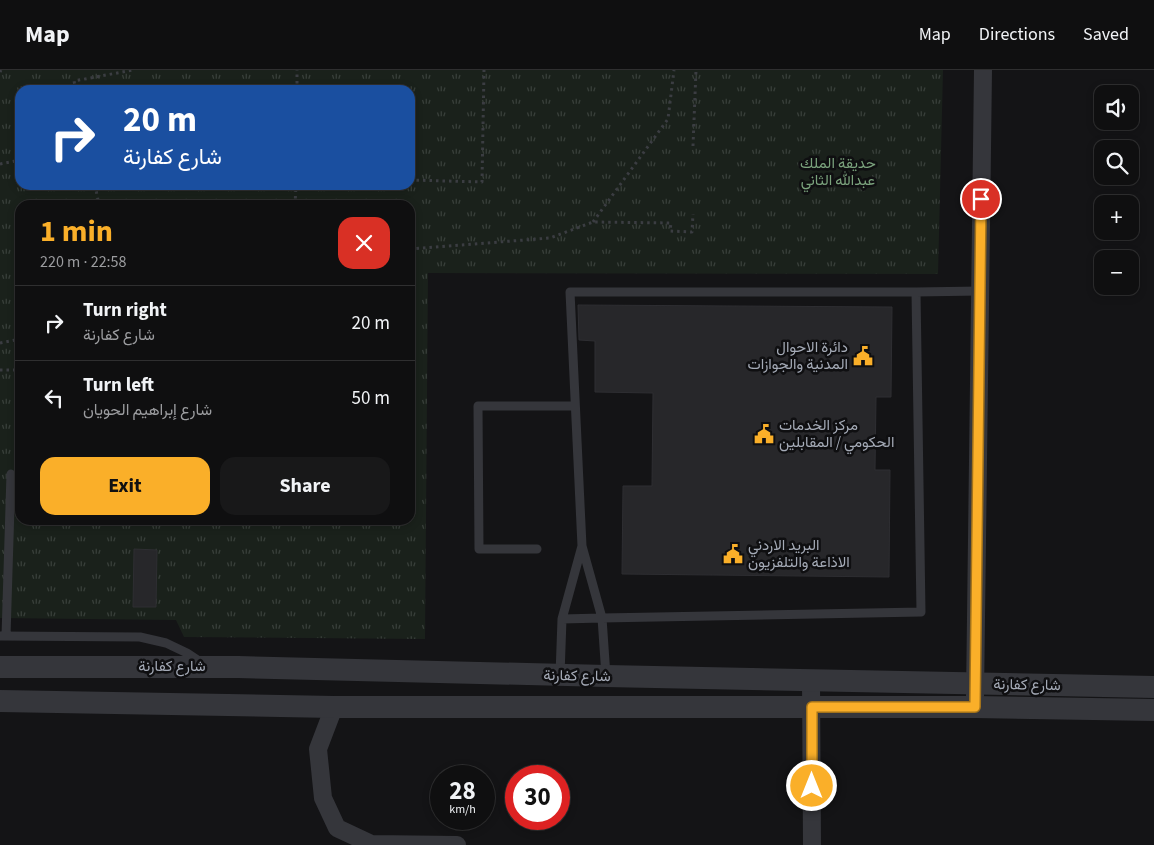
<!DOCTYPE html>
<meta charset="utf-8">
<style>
:root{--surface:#0f0f10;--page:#181819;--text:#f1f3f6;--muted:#9b9c9f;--line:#2f2f30;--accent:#faaf29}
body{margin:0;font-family:"Source Sans 3",Vazirmatn,sans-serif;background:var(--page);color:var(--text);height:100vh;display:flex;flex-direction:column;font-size:19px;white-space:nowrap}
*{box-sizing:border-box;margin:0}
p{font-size:16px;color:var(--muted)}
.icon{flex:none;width:28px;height:28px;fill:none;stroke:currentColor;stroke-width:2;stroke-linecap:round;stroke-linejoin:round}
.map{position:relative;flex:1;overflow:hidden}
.side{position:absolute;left:15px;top:130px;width:400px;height:325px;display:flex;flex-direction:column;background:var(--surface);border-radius:15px;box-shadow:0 2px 8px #0003,0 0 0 1px var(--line)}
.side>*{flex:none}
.guide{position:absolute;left:15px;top:15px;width:400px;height:105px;border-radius:15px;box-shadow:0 2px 8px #0003,0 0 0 1px var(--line);background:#1a4fa0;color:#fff;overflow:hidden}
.fabs{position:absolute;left:1094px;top:15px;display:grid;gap:10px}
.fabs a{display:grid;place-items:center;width:45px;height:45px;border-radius:10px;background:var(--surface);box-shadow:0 2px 8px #0003,0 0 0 1px var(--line);font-size:25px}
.speed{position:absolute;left:430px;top:695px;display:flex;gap:10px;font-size:25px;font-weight:700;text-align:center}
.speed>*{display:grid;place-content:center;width:65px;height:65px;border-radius:50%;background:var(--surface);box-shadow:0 2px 8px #0003,0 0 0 1px var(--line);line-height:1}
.speed small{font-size:12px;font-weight:400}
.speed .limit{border:8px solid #d22;background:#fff;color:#111}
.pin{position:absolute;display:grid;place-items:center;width:42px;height:42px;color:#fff;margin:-21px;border:2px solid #fff;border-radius:50%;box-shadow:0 1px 5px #0007}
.me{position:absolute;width:55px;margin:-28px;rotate:0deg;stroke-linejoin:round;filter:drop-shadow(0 0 4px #0008)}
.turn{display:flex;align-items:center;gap:18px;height:105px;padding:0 25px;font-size:22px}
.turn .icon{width:65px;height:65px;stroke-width:2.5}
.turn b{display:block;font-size:35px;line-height:42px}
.round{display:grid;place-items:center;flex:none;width:52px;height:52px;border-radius:15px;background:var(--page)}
.headline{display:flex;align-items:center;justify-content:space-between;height:85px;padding:0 25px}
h1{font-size:30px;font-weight:700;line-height:38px;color:var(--accent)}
.cta{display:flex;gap:10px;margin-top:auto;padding:10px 25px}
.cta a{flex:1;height:58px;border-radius:15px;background:var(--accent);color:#111;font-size:20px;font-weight:700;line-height:58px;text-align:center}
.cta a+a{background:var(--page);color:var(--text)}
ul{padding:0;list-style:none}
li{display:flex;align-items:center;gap:15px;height:75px;padding:0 25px;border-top:1px solid var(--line)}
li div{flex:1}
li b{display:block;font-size:19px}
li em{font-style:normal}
header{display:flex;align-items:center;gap:30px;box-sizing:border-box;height:70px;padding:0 25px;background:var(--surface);border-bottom:1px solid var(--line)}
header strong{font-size:24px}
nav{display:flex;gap:28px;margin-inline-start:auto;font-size:18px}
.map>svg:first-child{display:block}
</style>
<header>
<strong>Map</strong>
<nav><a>Map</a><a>Directions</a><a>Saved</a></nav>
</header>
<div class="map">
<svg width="1154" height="775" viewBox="0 0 1154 775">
<defs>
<pattern id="park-tufts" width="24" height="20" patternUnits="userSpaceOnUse" patternTransform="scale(1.25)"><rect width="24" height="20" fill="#1a211b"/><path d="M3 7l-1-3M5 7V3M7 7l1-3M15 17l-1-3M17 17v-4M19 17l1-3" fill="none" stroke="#383f3a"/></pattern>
</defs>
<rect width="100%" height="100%" fill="#141416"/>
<!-- park -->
<path fill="url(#park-tufts)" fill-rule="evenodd" d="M0 0H943L938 204 428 203 425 569 184 567 176 550 0 548ZM20 20H410V115H20ZM20 135H410V450H20Z"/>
<!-- building -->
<path fill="#27272a" stroke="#2e2e32" d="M578 235 892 237 891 327H876L875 400H890L889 507 622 504 623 416H652L653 323 595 322V271L579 270Z
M134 479 157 480 156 537H133Z"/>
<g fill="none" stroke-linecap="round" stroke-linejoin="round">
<!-- path -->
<path stroke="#3b3d42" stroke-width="3" stroke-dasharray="2.5 4" stroke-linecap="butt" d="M0 2 1 0
M76 20 74 11 133 0
M297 20V0
M693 76 696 0
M0 94 20 90
M410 110 482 112 484 0
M95 115 99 135
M295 135 296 115
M593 152 668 49 674 0
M410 179 550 168 593 152 671 153 670 161 692 162 693 144
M0 273 20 269
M0 300H20"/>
<!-- service -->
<path stroke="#35363b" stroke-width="9" d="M916 222 980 221
M537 479H479L478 336H575
M562 549 602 548 921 542 916 222H570L582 476 602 548 606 606
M0 566 140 567 166 573 187 583 199 591
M6 566 11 404
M560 605 562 549 582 476"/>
<!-- minor -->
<path stroke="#35363b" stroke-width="18" d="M811 610 812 775
M975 626 983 0
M334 637 318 679 323 728 337 758 371 774 457 775"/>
<!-- tertiary -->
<path stroke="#35363b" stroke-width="22" d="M0 597H238L606 606 1154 617
M0 631 334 637H975L1154 640"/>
</g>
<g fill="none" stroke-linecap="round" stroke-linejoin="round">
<defs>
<path id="route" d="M812 716V637H975L981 129"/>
</defs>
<!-- route casing -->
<use href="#route" stroke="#a2721b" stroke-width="12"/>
<!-- route -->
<use href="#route" stroke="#faaf29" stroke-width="9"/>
</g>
<!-- icons -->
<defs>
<symbol id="civic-bare" viewBox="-9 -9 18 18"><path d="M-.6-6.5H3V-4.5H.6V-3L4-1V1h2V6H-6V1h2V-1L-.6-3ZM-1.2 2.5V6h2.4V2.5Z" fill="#faaf29" stroke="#0f0f11" stroke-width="2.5" paint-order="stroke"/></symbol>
</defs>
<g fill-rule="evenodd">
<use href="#civic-bare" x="849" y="272" width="28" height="28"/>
<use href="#civic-bare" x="750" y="350" width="28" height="28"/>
<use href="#civic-bare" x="719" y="470" width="28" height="28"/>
</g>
<g text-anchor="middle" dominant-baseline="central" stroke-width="5" stroke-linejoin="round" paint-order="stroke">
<!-- park labels -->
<g font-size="15" fill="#7ba37d" stroke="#0f0f11">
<text x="838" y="93">حديقة الملك<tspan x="838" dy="17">عبدالله الثاني</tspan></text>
</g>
<!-- poi labels -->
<g font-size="15" fill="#a5abb7" stroke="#0f0f11" text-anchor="start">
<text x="848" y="277" text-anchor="end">دائرة الاحوال<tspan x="848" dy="17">المدنية والجوازات</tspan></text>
<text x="779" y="355">مركز الخدمات<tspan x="779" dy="17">الحكومي / المقابلين</tspan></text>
<text x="748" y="475">البريد الاردني<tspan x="748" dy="17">الاذاعة والتلفزيون</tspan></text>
</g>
<!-- street labels -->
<g font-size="15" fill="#a5abb7" stroke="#0f0f11">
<text x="172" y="596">شارع كفارنة</text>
<text transform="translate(577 606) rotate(1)">شارع كفارنة</text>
<text transform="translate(1027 615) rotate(1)">شارع كفارنة</text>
</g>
</g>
</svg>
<div class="fabs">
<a><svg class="icon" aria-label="sound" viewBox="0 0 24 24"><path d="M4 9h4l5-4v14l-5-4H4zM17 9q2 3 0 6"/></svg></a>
<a><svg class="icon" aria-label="search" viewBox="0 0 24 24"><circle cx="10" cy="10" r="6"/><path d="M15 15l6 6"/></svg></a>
<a>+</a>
<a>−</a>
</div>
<div class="speed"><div>28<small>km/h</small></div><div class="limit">30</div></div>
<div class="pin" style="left:981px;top:129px;background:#d93025"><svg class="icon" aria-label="arrive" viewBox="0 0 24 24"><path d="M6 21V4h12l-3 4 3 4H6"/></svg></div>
<svg class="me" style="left:812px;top:716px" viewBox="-20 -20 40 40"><circle r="17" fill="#faaf29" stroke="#fff" stroke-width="3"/><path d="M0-11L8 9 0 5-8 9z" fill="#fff"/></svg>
<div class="guide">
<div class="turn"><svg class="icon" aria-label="right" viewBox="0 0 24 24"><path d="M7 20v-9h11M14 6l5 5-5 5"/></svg><div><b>20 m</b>شارع كفارنة</div></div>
</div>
<section class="side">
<div class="headline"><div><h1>1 min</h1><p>220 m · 22:58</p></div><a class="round" style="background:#d93025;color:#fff"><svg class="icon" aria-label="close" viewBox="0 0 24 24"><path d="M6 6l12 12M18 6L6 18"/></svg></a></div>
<ul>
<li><svg class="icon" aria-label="right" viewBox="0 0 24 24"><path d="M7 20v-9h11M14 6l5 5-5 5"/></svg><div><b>Turn right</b><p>شارع كفارنة</p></div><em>20 m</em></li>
<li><svg class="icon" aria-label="left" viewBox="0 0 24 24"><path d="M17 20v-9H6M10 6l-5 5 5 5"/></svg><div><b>Turn left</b><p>شارع إبراهيم الحويان</p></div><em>50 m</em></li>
</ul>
<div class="cta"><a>Exit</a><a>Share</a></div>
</section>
</div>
